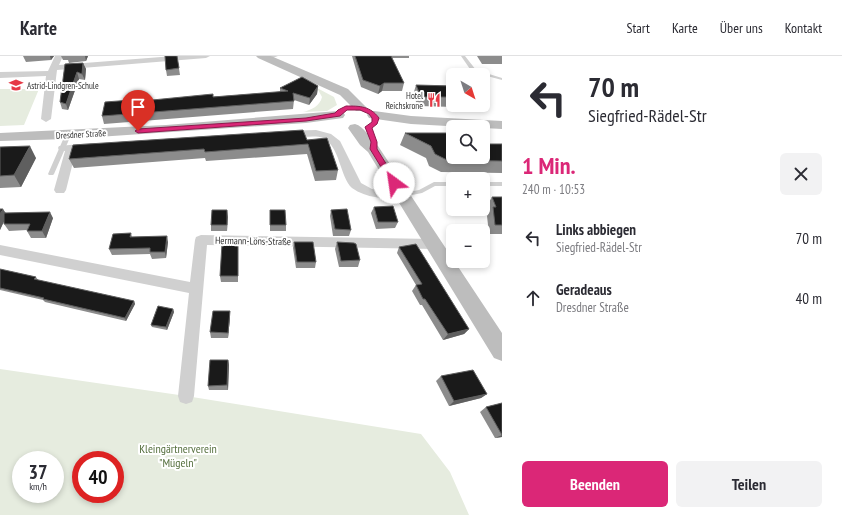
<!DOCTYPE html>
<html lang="de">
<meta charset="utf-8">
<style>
:root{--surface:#fff;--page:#f2f2f3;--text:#2b2b33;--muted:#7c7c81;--line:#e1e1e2;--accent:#db2777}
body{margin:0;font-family:"PT Sans Narrow",sans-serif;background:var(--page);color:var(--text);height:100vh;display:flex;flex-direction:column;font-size:15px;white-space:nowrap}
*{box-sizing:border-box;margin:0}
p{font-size:13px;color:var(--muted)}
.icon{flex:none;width:22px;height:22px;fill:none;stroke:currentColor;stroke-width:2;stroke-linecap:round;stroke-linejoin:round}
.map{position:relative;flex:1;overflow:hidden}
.panel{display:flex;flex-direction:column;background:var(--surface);width:340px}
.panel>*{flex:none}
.guide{background:#fff;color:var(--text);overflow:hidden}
.needle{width:26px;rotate:141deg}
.buttons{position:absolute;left:446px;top:12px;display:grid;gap:8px}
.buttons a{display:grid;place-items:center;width:44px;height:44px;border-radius:6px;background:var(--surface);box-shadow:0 2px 6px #0003;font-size:20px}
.speed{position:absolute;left:12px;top:395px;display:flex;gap:8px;font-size:20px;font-weight:700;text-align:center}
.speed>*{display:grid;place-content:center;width:52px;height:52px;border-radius:50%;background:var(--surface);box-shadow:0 2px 6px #0003;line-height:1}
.speed small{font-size:10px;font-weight:400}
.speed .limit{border:6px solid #d22;background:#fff;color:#111}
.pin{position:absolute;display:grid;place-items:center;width:34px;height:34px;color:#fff;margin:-41px -17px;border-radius:50% 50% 50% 0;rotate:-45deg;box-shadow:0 0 4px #0007}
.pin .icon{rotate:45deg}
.me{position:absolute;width:44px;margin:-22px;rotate:329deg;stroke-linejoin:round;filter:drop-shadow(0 0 3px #0008)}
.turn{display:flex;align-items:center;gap:14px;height:84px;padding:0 20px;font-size:18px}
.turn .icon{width:52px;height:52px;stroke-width:2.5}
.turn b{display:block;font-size:28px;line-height:34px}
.round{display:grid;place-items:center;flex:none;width:42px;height:42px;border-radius:6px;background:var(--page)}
.head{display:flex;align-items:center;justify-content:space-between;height:68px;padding:0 20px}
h1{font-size:24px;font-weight:700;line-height:30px;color:var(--accent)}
.primary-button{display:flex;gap:8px;margin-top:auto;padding:8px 20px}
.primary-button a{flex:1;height:46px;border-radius:6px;background:var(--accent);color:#fff;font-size:16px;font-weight:700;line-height:46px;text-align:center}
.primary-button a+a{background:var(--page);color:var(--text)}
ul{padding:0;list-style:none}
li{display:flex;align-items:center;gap:12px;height:60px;padding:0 20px}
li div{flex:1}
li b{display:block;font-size:15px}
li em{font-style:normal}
header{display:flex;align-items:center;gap:24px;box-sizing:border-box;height:56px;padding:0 20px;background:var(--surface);border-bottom:1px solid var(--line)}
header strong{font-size:19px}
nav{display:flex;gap:22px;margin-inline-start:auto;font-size:14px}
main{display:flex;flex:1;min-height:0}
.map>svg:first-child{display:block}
</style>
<header>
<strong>Karte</strong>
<nav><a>Start</a><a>Karte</a><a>Über uns</a><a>Kontakt</a></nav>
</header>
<main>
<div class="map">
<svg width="502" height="459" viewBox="0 0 502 459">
<rect width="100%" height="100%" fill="#fff"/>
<!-- green -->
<path fill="#e6ecdf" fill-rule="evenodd" d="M317 32 334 41 337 49 327 55 303 56C311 54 320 50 322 41Z
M0 33H39L24 69 0 70Z
M0 313 186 340 421 378 450 416 469 459H0ZM21 404H55V438H21ZM81 404H115V438H81Z"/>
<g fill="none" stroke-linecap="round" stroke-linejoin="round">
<!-- lane -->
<path fill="#d0d0d0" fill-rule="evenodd" d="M272 0H278L267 4 265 3Z
M461 0H465L476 14 502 22V24L472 16Z
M68 77 71 79 54 118 53 119H49L48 118 65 79Z
M434 126H453V130H435L422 137 402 141 399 139 402 137 419 134Z
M483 126H502V130H483Z"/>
<!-- street -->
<path fill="#d0d0d0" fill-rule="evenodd" d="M55 0H63L59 9 174 0H210L206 2 57 14 51 63 46 66 41 63 46 20 0 22V16L48 15Z
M316 74 331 78 340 85 361 127 372 133 406 136 408 139 406 142C396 145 385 143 375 141 368 140 359 137 352 132 340 121 340 90 323 82 312 77 288 86 281 78L286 75Z
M91 87 95 88 96 90 95 92 76 94 66 134 64 137H56L54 134 65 95 59 94 58 92 59 90Z
M201 179 434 183 439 185 440 188 439 191 434 193 207 189 194 340 192 346 186 348 180 346 178 340 189 237 0 199V189L190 226 195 184 196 181Z"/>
<!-- secondary -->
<path fill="#bdbdbd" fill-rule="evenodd" d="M256 0H271L348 33 367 52 366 55H356L340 39 258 2Z
M338 55 343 56 345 59 343 62 306 67 68 83 0 85V77L166 69Z
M374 55 411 60 502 65V73L411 68 369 62 367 59 369 56Z
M355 68C364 70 371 84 378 90L502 277V305L494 302 368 96 360 89 348 72 350 69Z"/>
</g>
<!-- wall -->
<path fill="#8c8c8c" d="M23 0H54L51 4 26 6Z
M61 0H88L86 5 69 7 68 4H63Z
M177 0 180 19 167 20 166 14Z
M352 0H409V2H392L404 27 402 35H382L378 38 361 31Z
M477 0H502V8H482Z
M83 7 86 13 85 24 79 23 68 54 62 53 60 46 65 8Z
M416 29 453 30V49H457L456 51 418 50 413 39Z
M318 30 317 38 309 49 294 44 293 53 104 68 102 60 133 46 280 36V32Z
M405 77 453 101 502 88V117L441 116 429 110 426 102 400 89Z
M307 84 338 114 336 124 315 125 307 98 206 105 205 102 74 112 69 103Z
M0 91 36 102 21 131 0 132Z
M492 141H502V178H489L487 160 489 157 486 151Z
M374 151 398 166 395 172 376 173 371 157Z
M0 153 6 157 53 162 46 182H31L27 175V174L9 175 4 168V165L0 174Z
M227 154V175H211V169Z
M270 154 286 169V175H270Z
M331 154 351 174 349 180H333L330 160Z
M131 177 132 181 168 186 166 202 152 203 150 198 112 199 109 193Z
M294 186 316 206 315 212H296L293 192Z
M337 186 360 204 358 211H339L335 193Z
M238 188V226H221L220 220Z
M399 191 469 273 464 278 443 284 422 249H420L412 235 416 229 397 197Z
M0 213 36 221 38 224 134 245 135 248 126 265 45 246 43 244 0 234Z
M173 253 174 256 167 274 152 271 151 269Z
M230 261 228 282H211L210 276Z
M228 304 229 309 228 334H209L208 330Z
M441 320 487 338 481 342 449 350 436 325Z
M502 347V381L495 382 480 356 486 351Z"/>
<!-- shaded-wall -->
<path fill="#5f5f5f" d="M50 0H54L51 4Z
M85 0H88L86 5Z
M83 7 86 13 85 24 82 18Z
M77 16 79 23 68 54 66 48Z
M384 27 382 35 378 38 380 30Z
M318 30 317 38 309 49 310 42Z
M30 90 36 102 21 131 14 119Z
M3 153 7 159 0 174V158Z
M227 154 228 161 227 175Z
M50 156 53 162 46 182 42 175Z
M167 180 168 186 166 202 165 196Z
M134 245 135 248 126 265 125 262Z
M173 253 174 256 167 274 166 271Z
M230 255V261L228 282V277Z
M469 273 464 278 443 284 448 278Z
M228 304 229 309 228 334 227 329Z
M487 338 481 342 449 350 454 345Z
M502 379V381L495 382Z"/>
<!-- building -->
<path fill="#1a1a1a" stroke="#5f5f5f" d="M165 0H177L179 12 166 14Z
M355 0H391L404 27H384L380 30 363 24Z
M83 7 82 18 77 16 66 48 60 46 65 8Z
M302 21 318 30 310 42 293 37 294 45 102 60 105 46 132 44V46L213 38V41L288 35 280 32Z
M416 29 453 30V41H421Z
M303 74 307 84 327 82 338 114 316 115 308 88 205 96 204 93 69 103 73 89Z
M405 77H453V101H483V88H502V105L447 104 435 98 431 90Z
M30 90 14 119 0 120V91Z
M492 141H502V169H495L493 151H496Z
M393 150 398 166H378L374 151Z
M0 153H3L0 158Z
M347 153 351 174 335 173 331 154Z
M212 154H227V169H211Z
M270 154H285L286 169H270Z
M50 156 42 175H27L30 168H4V157Z
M131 177 130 181 167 180 165 196H150V192L109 193 113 178Z
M294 186H313L316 206H297Z
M337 186 354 187 356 188 360 204 341 205Z
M222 188H238V220H220Z
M416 188 469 273 448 278 425 243H423L416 229 422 228 399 191Z
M0 213 36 221 34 223 134 245 125 262 43 243 44 242 0 232Z
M158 250 173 253 166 271 151 269Z
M213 255H230L228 277 210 276Z
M210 304H228L227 329 208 330Z
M473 314 487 338 454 345 441 320Z
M502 347V379L486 351Z"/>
<!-- route -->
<path fill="#db2777" stroke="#8e194d" d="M346 50C360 50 370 50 379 62L377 68 372 72 377 86V93L398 127 397 129H392L370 93 371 86 365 71 372 66V62L369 58 360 54H347L340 60 306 65 138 77 135 75 138 73 306 62 335 57 338 54Z"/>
<!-- icons -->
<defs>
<symbol id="school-bare" viewBox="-9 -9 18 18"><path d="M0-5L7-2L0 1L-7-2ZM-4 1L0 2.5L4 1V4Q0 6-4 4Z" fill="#e63946" stroke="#fff" stroke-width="2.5" paint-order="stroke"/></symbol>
<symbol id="restaurant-bare" viewBox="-9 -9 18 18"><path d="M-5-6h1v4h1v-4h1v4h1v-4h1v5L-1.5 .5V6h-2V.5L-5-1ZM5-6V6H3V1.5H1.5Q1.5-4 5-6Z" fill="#e63946" stroke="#fff" stroke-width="2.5" paint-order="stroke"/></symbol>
</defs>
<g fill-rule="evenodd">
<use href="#school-bare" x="6" y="19" width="20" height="20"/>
<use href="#restaurant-bare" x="424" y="34" width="20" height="20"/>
</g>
<g text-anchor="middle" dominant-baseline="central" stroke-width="4" stroke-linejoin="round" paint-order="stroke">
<!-- far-poi labels -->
<g font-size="9" fill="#333" stroke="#fff" text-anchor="start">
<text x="27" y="29">Astrid-Lindgren-Schule</text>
<text x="423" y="39" text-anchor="end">Hotel<tspan x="423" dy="10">Reichskrone</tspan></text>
</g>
<!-- far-street labels -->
<g font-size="9" fill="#333" stroke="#fff">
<text transform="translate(81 78) rotate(-3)">Dresdner Straße</text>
</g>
<!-- street labels -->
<g font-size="10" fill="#333" stroke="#fff">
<text transform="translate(253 185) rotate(1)">Hermann-Löns-Straße</text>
</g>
<!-- near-park labels -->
<g font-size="12" fill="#56703f" stroke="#fff">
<text x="178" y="392">Kleingärtnerverein<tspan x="178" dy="14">"Mügeln"</tspan></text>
</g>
</g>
</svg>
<div class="buttons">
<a><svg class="needle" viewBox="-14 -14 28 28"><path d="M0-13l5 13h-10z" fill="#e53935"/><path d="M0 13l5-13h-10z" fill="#7c7c81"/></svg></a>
<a><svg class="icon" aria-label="search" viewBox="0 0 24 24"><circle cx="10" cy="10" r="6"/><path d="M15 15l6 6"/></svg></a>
<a>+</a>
<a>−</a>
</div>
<div class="speed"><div>37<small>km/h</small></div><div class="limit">40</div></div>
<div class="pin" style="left:138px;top:75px;background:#d93025"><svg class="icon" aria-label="arrive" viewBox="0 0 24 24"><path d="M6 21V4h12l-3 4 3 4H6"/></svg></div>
<svg class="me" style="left:394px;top:127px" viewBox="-20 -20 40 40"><circle r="19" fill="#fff"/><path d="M0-13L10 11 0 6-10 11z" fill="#db2777"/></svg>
</div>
<section class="panel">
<div class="guide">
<div class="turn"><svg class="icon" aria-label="left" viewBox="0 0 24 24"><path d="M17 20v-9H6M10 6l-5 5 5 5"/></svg><div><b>70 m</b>Siegfried-Rädel-Str</div></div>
</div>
<div class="head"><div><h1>1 Min.</h1><p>240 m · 10:53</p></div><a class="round"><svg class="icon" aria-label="close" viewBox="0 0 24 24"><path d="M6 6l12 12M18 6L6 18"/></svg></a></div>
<ul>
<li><svg class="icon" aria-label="left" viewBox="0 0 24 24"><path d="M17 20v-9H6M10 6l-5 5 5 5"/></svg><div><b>Links abbiegen</b><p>Siegfried-Rädel-Str</p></div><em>70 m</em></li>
<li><svg class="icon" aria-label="ahead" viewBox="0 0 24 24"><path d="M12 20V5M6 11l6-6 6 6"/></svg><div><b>Geradeaus</b><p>Dresdner Straße</p></div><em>40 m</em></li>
</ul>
<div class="primary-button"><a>Beenden</a><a>Teilen</a></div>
</section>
</main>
